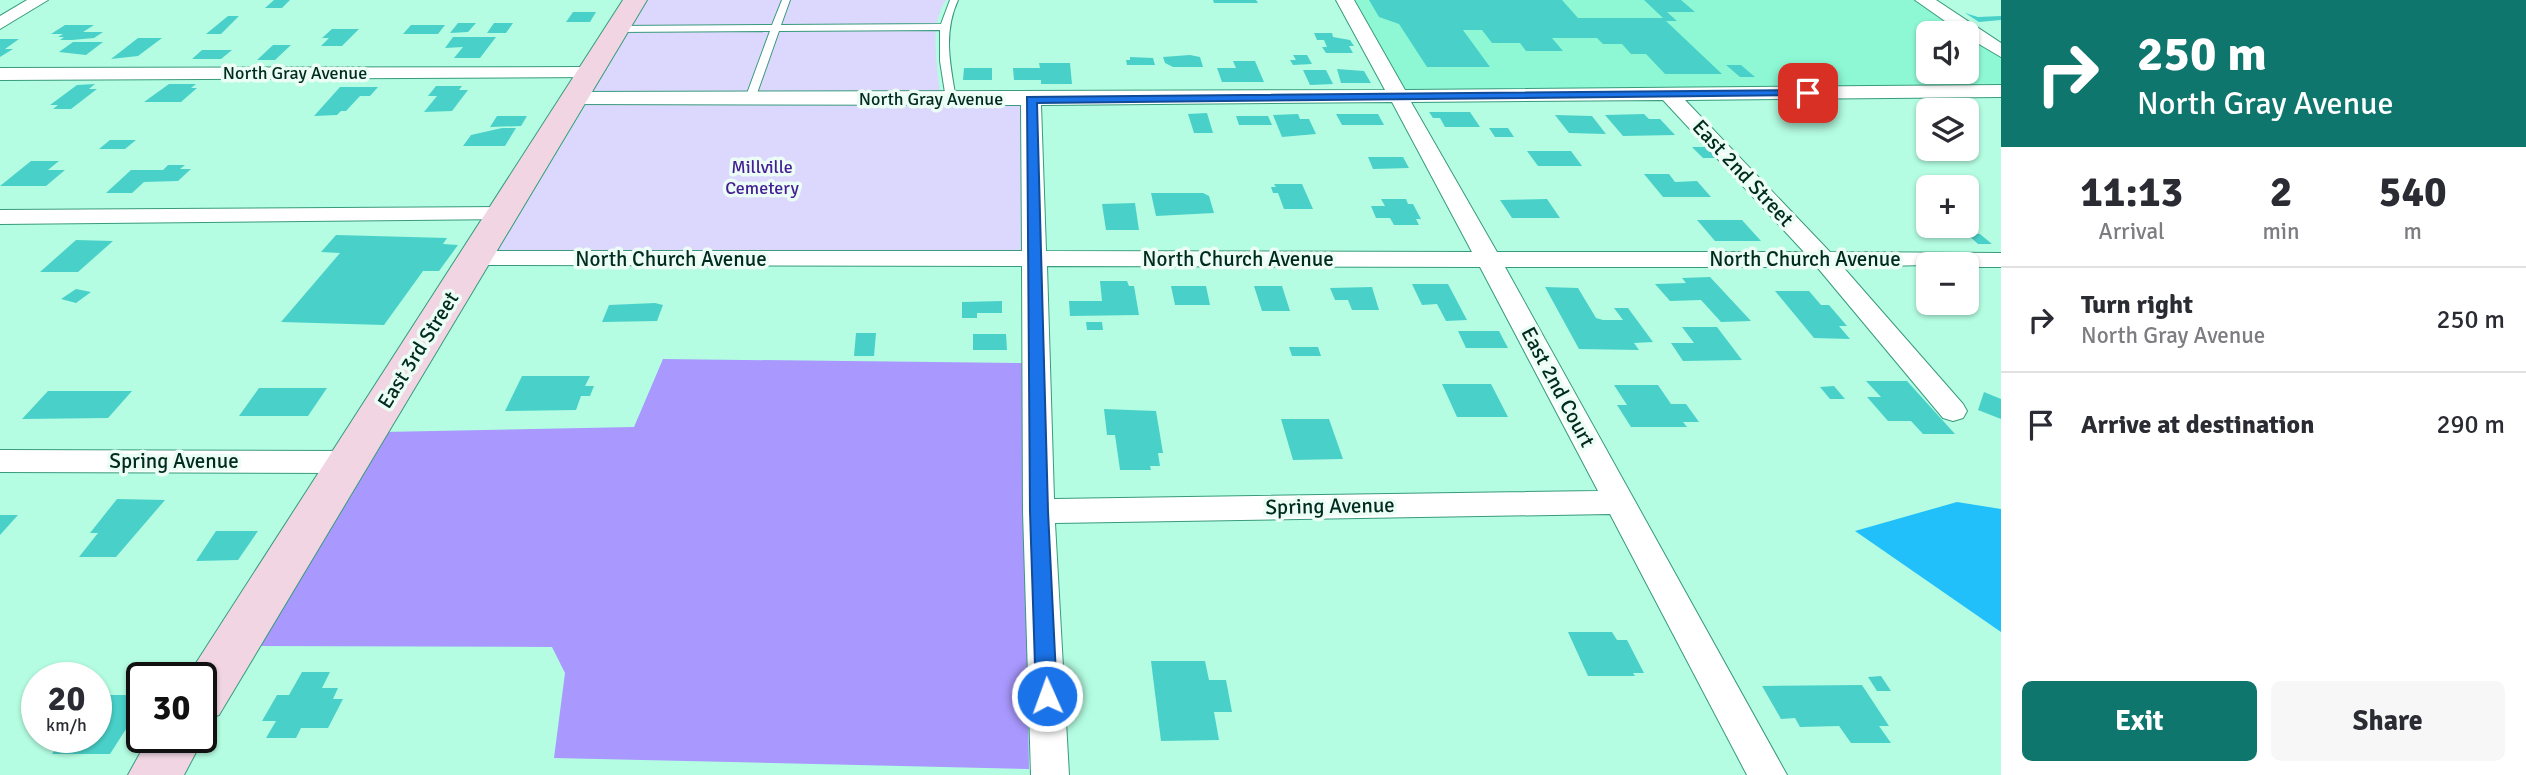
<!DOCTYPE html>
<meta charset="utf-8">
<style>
:root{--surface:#fff;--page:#f7f7f7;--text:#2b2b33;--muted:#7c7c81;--line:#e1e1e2;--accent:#0f766e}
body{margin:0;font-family:Signika,sans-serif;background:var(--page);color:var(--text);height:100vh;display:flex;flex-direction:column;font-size:26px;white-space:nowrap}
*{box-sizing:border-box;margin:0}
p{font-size:23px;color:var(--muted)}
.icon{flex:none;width:38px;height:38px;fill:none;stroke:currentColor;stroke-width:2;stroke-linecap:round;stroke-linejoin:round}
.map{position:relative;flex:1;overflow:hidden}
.details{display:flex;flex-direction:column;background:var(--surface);width:525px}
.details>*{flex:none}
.banner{background:#0f766e;color:#fff;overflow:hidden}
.tools{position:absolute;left:1916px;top:21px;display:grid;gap:14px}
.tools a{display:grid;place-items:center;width:63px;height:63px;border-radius:10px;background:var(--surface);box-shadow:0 2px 5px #0004;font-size:35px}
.speed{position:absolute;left:21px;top:662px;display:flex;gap:14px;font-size:35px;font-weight:700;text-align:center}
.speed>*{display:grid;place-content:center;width:91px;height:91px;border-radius:50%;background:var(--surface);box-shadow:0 2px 5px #0004;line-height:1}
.speed small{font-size:18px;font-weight:400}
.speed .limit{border:4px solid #111;border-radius:10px;background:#fff;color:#111}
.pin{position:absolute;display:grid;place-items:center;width:60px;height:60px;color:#fff;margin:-30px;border-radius:14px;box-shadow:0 4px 10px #0006}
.me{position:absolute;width:77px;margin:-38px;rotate:358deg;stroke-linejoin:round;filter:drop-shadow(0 0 5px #0008)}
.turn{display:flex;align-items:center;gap:24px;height:147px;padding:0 21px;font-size:32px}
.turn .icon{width:91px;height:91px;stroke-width:2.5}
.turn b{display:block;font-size:49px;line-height:60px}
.eta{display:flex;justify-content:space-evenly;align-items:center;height:119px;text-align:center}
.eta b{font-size:42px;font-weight:700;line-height:49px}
.action{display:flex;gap:14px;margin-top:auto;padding:14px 21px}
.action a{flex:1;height:80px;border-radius:10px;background:var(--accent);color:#fff;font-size:28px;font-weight:700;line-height:80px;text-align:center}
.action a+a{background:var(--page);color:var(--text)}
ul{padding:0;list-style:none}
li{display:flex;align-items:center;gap:21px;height:105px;padding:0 21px;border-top:2px solid var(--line)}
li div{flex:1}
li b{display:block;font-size:26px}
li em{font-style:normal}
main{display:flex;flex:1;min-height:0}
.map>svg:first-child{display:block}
</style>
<main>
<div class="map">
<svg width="2001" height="775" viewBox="0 0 2001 775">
<rect width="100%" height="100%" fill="#b4fde2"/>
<!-- built -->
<path fill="#8ef8d4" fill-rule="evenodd" d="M1355 0H1933L2001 45V86L1406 92ZM1928 33H1967V72H1928Z"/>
<!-- green -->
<path fill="#dbd7fd" d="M646 0H946C929 25 937 64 940 92L592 93Z
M587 103 1019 104 1021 106 1026 248 1021 252H500L498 250Z"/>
<!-- forest -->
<path fill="#a998fe" d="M663 359 1022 363 1029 769 554 758 565 673 552 647 256 646 383 432 634 427Z"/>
<!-- water -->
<path fill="#21c0fa" d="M1957 502 2001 509V632L1855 531Z"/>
<!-- building -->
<path fill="#49d1c9" d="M274 0H290L282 8H265Z
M1213 0H1256L1258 3H1214Z
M1369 0H1562L1578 18H1663L1644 0H1681L1695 12H1667L1677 21H1666L1722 74H1665L1646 54H1631L1622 44H1603L1597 38H1552L1563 51H1526L1520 43H1492L1482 30H1463L1490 67H1427L1399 24 1379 17Z
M573 12H596L590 22H566Z
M1965 13 1978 17 2001 16V20L1979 22Z
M228 16H239L221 34H206Z
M458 23H476L468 32 450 33Z
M494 23H513L506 33H487Z
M65 25H94L83 32H103L94 38 72 40H60L64 37H58L63 34H51Z
M411 25H445L438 34H403Z
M332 29H359L342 46H321L329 38H322Z
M1314 33H1332L1333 37 1350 40 1354 46H1349L1353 53H1326L1322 47H1327L1324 40H1317Z
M453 37H496L480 58H454L463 47 445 48Z
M138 38H162L138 56 111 59Z
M0 39H19L5 49H13L0 57Z
M73 42H103L86 55 59 52Z
M273 45H291L275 60H257Z
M202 50H232L221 59H192Z
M1190 55 1200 57 1203 67H1173L1165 63 1163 57Z
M1293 55H1307L1312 64 1293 65 1290 60H1296Z
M1130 57 1153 58 1155 65H1127L1126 60H1130Z
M1233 61H1255L1264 82H1222L1217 68H1236Z
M1039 63H1070L1072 84H1041V80H1014L1013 68H1040Z
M1726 65H1741L1755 77H1740Z
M964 68H992V80H963Z
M1337 69 1364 71 1371 83H1341Z
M1303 70H1326L1333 84 1310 85Z
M95 84 89 89H97L71 109H53L58 105H50L77 85Z
M169 84H196L191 88H197L181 102H144Z
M436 86H462L459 90H468L452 111 424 112 437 96H428Z
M340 87H378L370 96H360L346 111H341L337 115 314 116Z
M1429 112H1470L1480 127H1445L1440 118H1433Z
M1207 113 1213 133H1194L1188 114Z
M1298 114 1300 119H1309L1316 134 1282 137 1273 115Z
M1336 114H1378L1384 125H1342Z
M1644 114 1649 119H1660L1675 135 1623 136 1605 115Z
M1555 115 1592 116 1606 134 1569 133Z
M497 116H527L521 126 490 127Z
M1236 116H1268L1272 125H1239Z
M502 128H516L505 146H463L471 135Z
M1489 128H1508L1514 137H1495Z
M110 140H136L125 149H99Z
M1692 147H1706L1717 158H1703Z
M1527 151H1571L1582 166H1538Z
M1368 157H1403L1409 168 1373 169Z
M31 161H59L48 170H65L46 186H0Z
M168 165H185L180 169H191L178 181 144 182 132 193H106L131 170H163Z
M1644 174H1669L1675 182 1697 181 1711 197H1663Z
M1274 184H1302L1313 209H1284L1278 193H1273L1271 187H1276Z
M1151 193H1203L1209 196 1214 213 1156 216Z
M1381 199H1406L1408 204H1413L1421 219H1416L1419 225H1394L1390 218H1376L1371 206H1385Z
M1547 199 1560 218H1512L1500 200Z
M1135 203 1139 230H1106L1102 204Z
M1697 220H1742L1761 241H1715Z
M1967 234H1980L1992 244H1978Z
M336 235 447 238 443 244 458 245 439 271H423L384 325 281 322 340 253 321 252Z
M76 240 113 241 78 272H40Z
M1710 277 1751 321 1721 322 1701 300 1670 301 1655 284 1686 283 1682 278Z
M1100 281H1127L1129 286H1134L1139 315 1070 316 1069 301H1102Z
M1412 284H1448L1467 320 1446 321 1437 304 1422 305Z
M1171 286H1206L1210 305H1175Z
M1254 286H1282L1290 311H1262Z
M1372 287 1379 310H1352L1348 300H1335L1330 288Z
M1545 287 1578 288 1596 318 1603 320H1623L1614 308H1628L1653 342 1634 343 1639 350 1579 349Z
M76 289 91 292 76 303 61 299Z
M1775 291H1809L1821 305H1829L1847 326H1839L1850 339 1814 338Z
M1002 301V313H977V318H962V302Z
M655 303 663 305 657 321 602 322 609 305Z
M1086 322H1102L1103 330H1087Z
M1682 327H1717L1742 360 1683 361 1671 343H1694Z
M1458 331H1499L1508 348H1466Z
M856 333H876L874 356H854Z
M973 334H1006L1007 350H973Z
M1289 347H1318L1321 356H1292Z
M522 376H590L585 386H594L590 396H581L576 410 505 411Z
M1866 381H1907L1955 434H1923L1911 421H1888L1867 397H1881Z
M1442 384H1491L1508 417H1457Z
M1614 385H1658L1671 404H1686L1699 422H1683L1687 427H1631L1617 405H1627Z
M1834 386 1845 399H1830L1820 387Z
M259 388H327L308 416H239Z
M48 391H132L108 418 22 419Z
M1984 392 2001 399V419L1978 410Z
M1104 409 1156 411 1163 453H1158L1160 466H1150L1151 470H1120L1115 435H1107Z
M1281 419H1329L1343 459 1293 460Z
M117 499 165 500 116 557H79L98 533H90Z
M0 515H18L0 535Z
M216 531H258L238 560 196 561Z
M1568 632H1612L1617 640H1627L1644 673H1633L1635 676H1588Z
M1151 661H1205L1209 680H1226L1232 712H1214L1219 740 1161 741Z
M302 672H330L322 688H338L333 699H343L328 728H301L296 738H266L276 721H262L277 695H289Z
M1881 676 1891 691H1877L1868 677Z
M1862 685 1889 726H1879L1891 743H1851L1839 726 1800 727 1795 718 1781 719 1762 686Z
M96 695H142V704L110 754H52L64 737H96Z"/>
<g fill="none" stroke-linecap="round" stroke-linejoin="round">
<defs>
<path id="lane" d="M782 0H790L781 25 941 24 950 0H958C943 33 950 64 956 99L951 102 946 99 940 61V30L779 31 755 99 750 102 745 99 770 31 617 32 613 29 617 26 772 25Z"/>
<path id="street" d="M27 0H48L0 29V16Z
M1336 0H1354L1405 90 2001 85V97L1685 100 1830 252 2001 253V267H1967V264L1843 267 1963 404 1967 411 1963 418 1953 421 1943 418 1817 267H1505L1787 775H1747L1610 514 1055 523 1069 775H1031L1023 511 1022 266 475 265 466 263 463 258 466 253 475 251H1022L1021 105 574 104 567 102 564 98 567 94 574 92 1385 90ZM1663 100 1804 252H1497L1411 102ZM1392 102 1472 252 1046 251 1041 105ZM1047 266 1480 267 1598 491 1054 499Z
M1915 0H1936L2001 43V57L1967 37V33H1962Z
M590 67 600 73 597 77 0 80V68Z
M503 207 511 209 515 214 511 219 0 224V210Z
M0 450 348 451 359 454 363 462 359 470 348 473 0 472Z"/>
<path id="secondary" d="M623 0H647L219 715 201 721V677H187Z
M201 731 204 737 184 775H128L149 737H201Z"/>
</defs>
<!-- lane casing -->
<use href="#lane" stroke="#399a7d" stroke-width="2"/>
<!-- street casing -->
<use href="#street" stroke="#399a7d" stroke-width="2"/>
<!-- secondary casing -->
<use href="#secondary" stroke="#399a7d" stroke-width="2"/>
<!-- lane -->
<use href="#lane" fill="#fff" fill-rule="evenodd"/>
<!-- street -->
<use href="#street" fill="#fff" fill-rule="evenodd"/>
<!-- secondary -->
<use href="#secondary" fill="#f1d5e3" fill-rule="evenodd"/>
</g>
<!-- route -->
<path fill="#1a73e8" stroke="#114b97" stroke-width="2" d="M1808 90 1812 91V95L1037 103 1048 511 1057 696 1054 702 1047 705 1039 702 1036 696 1030 511 1027 97Z"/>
<g text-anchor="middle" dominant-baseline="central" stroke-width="7" stroke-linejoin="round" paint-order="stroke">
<!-- far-street labels -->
<g font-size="18" fill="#002b1f" stroke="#ecfdf6">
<text x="295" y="73">North Gray Avenue</text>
<text x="931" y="99">North Gray Avenue</text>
</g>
<!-- far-park labels -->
<g font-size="18" fill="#441e93" stroke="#ecfdf6">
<text x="762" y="167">Millville<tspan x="762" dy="21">Cemetery</tspan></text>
</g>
<!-- street labels -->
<g font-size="21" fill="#002b1f" stroke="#ecfdf6">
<text transform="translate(1743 173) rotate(47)">East 2nd Street</text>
<text x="671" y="259">North Church Avenue</text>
<text x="1238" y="259">North Church Avenue</text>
<text x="1805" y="259">North Church Avenue</text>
<text transform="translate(418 350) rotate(-58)">East 3rd Street</text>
<text transform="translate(1558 387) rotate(62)">East 2nd Court</text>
<text x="174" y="461">Spring Avenue</text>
<text transform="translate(1330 506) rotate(-1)">Spring Avenue</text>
</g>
</g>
</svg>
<div class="tools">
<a><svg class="icon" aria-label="sound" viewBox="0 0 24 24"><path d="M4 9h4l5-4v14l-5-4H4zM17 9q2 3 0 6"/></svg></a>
<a><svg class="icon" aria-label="layers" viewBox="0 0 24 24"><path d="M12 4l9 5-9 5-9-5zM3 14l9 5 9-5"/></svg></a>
<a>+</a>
<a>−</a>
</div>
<div class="speed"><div>20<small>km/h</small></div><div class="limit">30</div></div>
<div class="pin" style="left:1808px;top:93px;background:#d93025"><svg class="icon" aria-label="arrive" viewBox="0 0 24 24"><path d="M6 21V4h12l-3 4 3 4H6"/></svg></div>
<svg class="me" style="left:1047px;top:696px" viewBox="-20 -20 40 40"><circle r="17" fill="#1a73e8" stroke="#fff" stroke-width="3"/><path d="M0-11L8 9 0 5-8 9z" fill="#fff"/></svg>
</div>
<section class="details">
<div class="banner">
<div class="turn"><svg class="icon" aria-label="right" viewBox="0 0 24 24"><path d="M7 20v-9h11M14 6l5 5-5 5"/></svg><div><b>250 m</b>North Gray Avenue</div></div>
</div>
<div class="eta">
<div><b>11:13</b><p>Arrival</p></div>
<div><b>2</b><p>min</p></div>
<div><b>540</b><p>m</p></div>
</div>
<ul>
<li><svg class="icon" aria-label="right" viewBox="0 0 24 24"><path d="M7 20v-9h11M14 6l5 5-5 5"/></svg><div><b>Turn right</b><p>North Gray Avenue</p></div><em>250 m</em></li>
<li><svg class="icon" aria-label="arrive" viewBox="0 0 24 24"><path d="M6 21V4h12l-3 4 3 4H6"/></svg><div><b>Arrive at destination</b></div><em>290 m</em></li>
</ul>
<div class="action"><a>Exit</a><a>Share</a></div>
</section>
</main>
